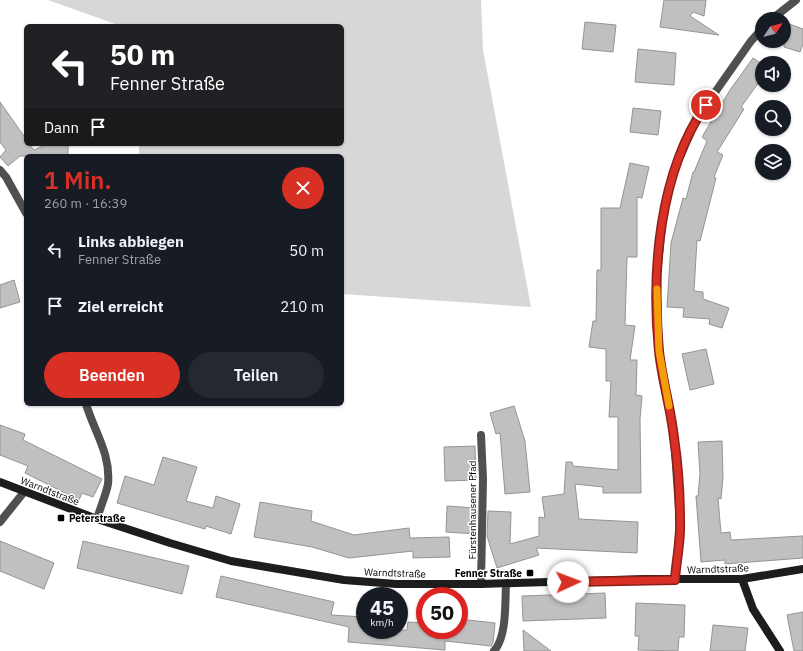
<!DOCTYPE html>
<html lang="de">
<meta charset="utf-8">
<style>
:root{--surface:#171b24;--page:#242831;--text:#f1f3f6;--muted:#9ea1a6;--accent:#d93025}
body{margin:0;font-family:"IBM Plex Sans",sans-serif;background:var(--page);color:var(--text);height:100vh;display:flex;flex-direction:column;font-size:15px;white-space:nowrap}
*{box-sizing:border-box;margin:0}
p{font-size:13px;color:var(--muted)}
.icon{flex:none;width:22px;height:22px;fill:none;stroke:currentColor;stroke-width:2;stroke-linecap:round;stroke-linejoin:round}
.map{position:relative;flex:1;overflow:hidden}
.details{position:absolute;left:24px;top:154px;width:320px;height:252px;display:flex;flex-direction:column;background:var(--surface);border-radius:6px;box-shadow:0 1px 3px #0004}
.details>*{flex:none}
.guide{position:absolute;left:24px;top:24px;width:320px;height:122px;border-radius:6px;box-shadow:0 1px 3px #0004;background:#202124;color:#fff;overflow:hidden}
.needle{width:26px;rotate:55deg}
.buttons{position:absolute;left:755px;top:12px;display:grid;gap:8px}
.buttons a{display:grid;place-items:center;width:36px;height:36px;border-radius:50%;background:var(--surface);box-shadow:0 1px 3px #0004;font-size:20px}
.speed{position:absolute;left:356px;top:587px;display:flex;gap:8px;font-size:20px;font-weight:700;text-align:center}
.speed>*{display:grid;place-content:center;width:52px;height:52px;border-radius:50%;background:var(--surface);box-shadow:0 1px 3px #0004;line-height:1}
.speed small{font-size:10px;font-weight:400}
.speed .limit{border:6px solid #d22;background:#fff;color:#111}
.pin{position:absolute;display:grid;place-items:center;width:34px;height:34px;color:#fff;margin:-17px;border:2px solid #fff;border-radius:50%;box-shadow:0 1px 4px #0007}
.me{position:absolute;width:44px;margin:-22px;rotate:88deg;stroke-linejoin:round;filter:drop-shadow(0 0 3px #0008)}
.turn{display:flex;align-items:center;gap:14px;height:84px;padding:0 20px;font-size:18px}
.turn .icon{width:52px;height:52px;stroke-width:2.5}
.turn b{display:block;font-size:28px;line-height:34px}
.then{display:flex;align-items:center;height:38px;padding:0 20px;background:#0003;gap:8px;font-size:15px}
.round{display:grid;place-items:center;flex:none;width:42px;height:42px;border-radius:21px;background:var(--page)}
.summary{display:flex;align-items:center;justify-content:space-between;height:68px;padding:0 20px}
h1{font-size:24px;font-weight:600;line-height:30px;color:var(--accent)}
.cta{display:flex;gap:8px;margin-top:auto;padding:8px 20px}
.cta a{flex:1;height:46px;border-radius:24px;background:var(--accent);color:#fff;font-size:16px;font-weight:600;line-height:46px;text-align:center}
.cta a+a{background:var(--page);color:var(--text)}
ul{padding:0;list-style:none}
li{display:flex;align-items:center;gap:12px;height:56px;padding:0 20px}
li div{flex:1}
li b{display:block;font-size:15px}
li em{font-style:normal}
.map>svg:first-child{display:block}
</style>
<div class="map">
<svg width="803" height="651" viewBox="0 0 803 651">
<rect width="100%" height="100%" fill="#fff"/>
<!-- green -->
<path fill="#d7d7d7" d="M48 0H481L483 50 531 307 342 294V156H139V144H342V26H121Z"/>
<!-- building -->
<path fill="#c0c0c0" stroke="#949494" d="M664 0H706L704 16 693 12 690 16 719 35 660 27Z
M585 22 616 25 613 52 582 49Z
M784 22 803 29V44L800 52 784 47Z
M638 49 676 53 674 85 635 82Z
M753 58 762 64V78L741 107 744 109 717 152 723 155 714 177 716 178 700 241 697 240 694 291 703 292V299L729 308 722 328 709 324 710 319 683 317 684 308 667 307 671 243 683 198 686 199 693 172H694L707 141 702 137 730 90Z
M0 102 26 139V144H29L34 150 48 144H68V156H20L8 166 0 157 6 150 0 142Z
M633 108 661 111 658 135 630 132Z
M630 163 649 167 642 198 637 197V257H627L625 325 635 326 630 360H637L636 395 642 396 640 419 641 493H603V487L575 484 579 519 638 522 637 553 536 548 539 555 497 568 487 536 488 511 511 512 510 544 539 536V517L545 518 542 497 564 494 566 462H572L573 466 618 470V417H609L611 381H606V349L589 347 593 321H596L597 270H601V208H620Z
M14 280 20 302 0 308V285Z
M706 349 714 384 690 390 682 354Z
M514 406 525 441 530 492 505 494 500 433 496 434 490 413Z
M0 425 25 434 23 440 102 479 93 497 82 493 79 500 25 473 28 466 0 455Z
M722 441 723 477 721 499 718 498 721 533 730 532 731 540 803 536V558L725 564V560L701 562 696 496H698L700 474 698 442Z
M475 446 476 480 445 481 444 447Z
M163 457 197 467 186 501 213 508 216 496 240 504 231 534 206 526 205 529 117 503 125 476 154 485Z
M260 502 312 511 311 521 354 535 409 528 410 538 449 537 450 557 413 558V551L349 558 312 547 254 537Z
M447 506 475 508V510H477L476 534 446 532Z
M0 541 54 563 44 589 0 571Z
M83 541 189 566 182 594 77 568Z
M221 576 334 602 331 615 365 617V630H407L408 622 425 623V630H459V619L495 623 493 643 491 646 445 641V650L348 642 349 627 216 597Z
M605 593 606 618 523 621 522 596Z
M636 603 685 605 684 637H679L678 651 638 650 639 636H635Z
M803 612V651H794L787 615Z
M713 625 748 628 745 651H710Z
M523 630 551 651H524Z"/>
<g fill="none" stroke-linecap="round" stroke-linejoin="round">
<!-- street -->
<path stroke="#505050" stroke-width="8" d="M772 19 796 0
M0 170 6 177 26 213
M86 404C94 431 111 454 108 484 106 495 100 508 97 519
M0 522 24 492
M675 580 680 523 674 437 659 351 657 276 663 216 673 173 697 118 751 41 762 29
M481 584 483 479 481 435
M494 651C507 637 505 602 506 584"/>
<!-- secondary -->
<path stroke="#1d1d1d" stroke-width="8" d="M0 482 97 519 170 543 231 561 344 580 396 584H481L645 579H742L803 569
M742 579 753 609 780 651"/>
</g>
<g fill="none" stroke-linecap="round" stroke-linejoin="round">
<defs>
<path id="route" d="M568 582 675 580C676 561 681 541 680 522 680 495 678 465 674 438 671 409 662 380 659 351 651 272 659 172 706 105"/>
</defs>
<!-- route casing -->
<use href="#route" stroke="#8d1f18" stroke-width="10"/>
<!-- route -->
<use href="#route" stroke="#d93025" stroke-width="7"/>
<!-- slow -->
<path stroke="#f59e0b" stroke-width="7" d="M657 289 659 351 669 406"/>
</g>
<!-- markers -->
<g fill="#000" stroke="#fff" stroke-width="1.5">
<rect x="57" y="514" width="8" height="8" rx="2"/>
<rect x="526" y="569" width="8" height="8" rx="2"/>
</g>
<g text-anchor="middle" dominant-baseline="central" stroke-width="3" stroke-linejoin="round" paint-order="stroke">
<!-- street labels -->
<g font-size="10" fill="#000" stroke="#fff">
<text transform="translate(50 491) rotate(21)">Warndtstraße</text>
<text transform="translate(472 510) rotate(-90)">Fürstenhausener Pfad</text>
<text transform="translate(718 569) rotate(-2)">Warndtstraße</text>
<text transform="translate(395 573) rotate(2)">Warndtstraße</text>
</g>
<!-- poi labels -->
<g font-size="10" font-weight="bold" fill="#000" stroke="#fff" text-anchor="start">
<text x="69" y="518">Peterstraße</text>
<text x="522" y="573" text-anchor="end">Fenner Straße</text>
</g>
</g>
</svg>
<div class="buttons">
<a><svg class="needle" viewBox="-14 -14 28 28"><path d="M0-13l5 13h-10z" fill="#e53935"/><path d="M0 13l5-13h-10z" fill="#9ea1a6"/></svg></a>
<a><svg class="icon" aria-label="sound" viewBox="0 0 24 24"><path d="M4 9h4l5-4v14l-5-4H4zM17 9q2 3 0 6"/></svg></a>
<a><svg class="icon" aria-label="search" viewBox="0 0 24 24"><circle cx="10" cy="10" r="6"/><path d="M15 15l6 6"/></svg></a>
<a><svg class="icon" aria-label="layers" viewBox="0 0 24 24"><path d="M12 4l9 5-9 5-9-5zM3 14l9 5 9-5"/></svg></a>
</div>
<div class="speed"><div>45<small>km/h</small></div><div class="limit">50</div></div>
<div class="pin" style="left:706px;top:105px;background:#d93025"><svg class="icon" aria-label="arrive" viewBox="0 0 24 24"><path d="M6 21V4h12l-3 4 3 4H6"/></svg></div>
<svg class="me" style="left:568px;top:582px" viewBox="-20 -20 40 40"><circle r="19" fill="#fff"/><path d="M0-13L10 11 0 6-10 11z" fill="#d93025"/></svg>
<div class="guide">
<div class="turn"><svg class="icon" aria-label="left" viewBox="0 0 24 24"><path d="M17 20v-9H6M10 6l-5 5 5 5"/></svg><div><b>50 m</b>Fenner Straße</div></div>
<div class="then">Dann<svg class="icon" aria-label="arrive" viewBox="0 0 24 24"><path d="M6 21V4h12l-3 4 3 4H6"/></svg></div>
</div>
<section class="details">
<div class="summary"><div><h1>1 Min.</h1><p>260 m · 16:39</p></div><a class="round" style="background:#d93025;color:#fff"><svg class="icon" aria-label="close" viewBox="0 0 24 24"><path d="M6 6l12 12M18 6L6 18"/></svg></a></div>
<ul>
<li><svg class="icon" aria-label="left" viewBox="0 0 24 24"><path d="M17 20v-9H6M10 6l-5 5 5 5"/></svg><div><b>Links abbiegen</b><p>Fenner Straße</p></div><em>50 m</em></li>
<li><svg class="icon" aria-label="arrive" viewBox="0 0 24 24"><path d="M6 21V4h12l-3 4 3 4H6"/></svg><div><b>Ziel erreicht</b></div><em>210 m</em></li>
</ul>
<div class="cta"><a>Beenden</a><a>Teilen</a></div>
</section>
</div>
